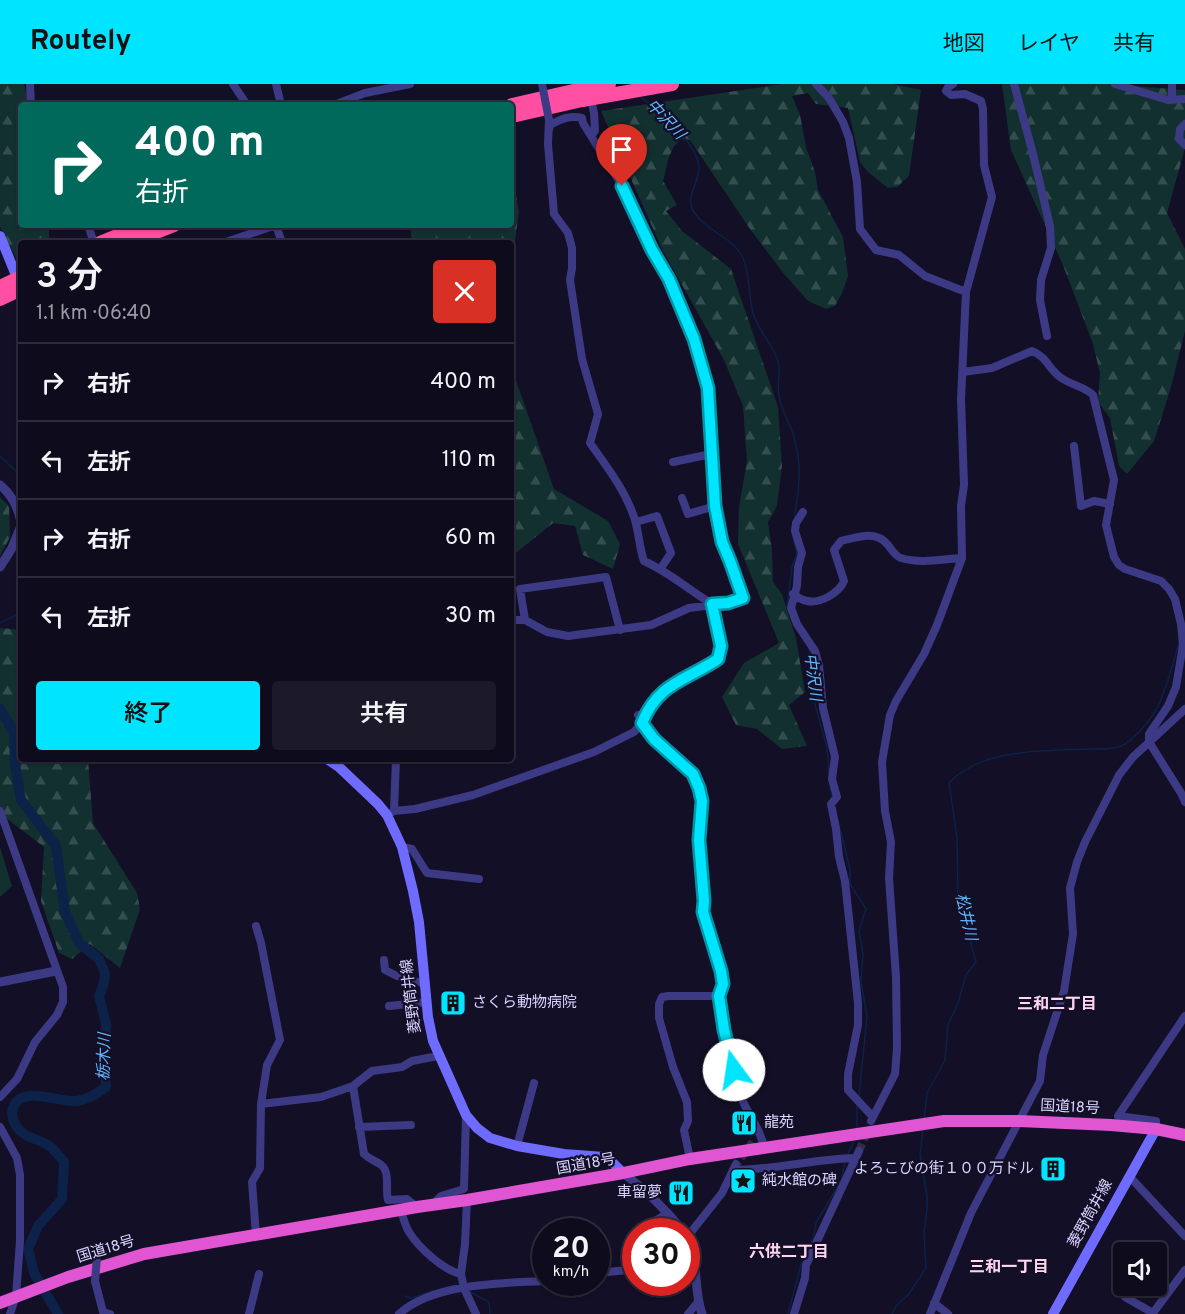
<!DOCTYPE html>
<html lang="ja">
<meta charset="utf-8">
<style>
:root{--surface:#0e0b1c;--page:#1c1929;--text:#f1f3f6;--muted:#9b9ba3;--line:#2e2b3b;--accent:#00e5ff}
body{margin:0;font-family:Overpass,"Noto Sans JP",sans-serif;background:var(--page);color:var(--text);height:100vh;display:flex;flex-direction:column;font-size:22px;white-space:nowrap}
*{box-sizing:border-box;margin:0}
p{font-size:20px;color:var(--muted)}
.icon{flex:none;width:33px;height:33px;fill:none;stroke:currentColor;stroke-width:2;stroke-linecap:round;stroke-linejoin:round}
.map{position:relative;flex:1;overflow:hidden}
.details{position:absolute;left:18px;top:156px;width:496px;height:522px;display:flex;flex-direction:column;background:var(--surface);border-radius:6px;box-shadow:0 2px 4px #0004,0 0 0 2px var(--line)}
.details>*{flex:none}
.banner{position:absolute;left:18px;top:18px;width:496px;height:126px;border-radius:6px;box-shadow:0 2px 4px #0004,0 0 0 2px var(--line);background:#00695c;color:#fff;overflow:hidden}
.buttons{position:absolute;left:1113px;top:1158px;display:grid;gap:12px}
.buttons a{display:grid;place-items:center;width:54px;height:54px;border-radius:6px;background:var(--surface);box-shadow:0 2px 4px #0004,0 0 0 2px var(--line);font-size:30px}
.speed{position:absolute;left:532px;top:1134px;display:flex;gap:12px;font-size:30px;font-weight:700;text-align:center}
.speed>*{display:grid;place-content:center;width:78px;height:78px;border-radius:50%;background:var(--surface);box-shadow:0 2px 4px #0004,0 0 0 2px var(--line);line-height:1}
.speed small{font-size:15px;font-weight:400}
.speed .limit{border:9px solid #d22;background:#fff;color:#111}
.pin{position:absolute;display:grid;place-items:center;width:51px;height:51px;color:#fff;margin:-62px -26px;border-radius:50% 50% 50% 0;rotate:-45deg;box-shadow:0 0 6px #0007}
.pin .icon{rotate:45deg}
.me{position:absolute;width:66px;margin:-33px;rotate:346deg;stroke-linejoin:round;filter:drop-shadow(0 0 4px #0008)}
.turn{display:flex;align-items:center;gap:21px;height:126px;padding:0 18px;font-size:27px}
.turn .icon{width:78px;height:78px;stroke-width:2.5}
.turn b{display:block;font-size:42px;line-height:51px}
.round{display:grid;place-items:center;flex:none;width:63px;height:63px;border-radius:6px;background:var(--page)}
.summary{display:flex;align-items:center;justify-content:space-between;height:102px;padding:0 18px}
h1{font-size:36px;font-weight:600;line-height:45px}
.primary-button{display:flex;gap:12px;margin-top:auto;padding:12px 18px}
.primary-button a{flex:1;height:69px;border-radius:6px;background:var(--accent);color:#111;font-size:24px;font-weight:600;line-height:69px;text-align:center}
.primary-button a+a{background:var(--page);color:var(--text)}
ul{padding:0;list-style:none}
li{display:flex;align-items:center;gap:18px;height:78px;padding:0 18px;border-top:2px solid var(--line)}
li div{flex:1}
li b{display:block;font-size:22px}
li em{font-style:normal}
header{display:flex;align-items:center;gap:36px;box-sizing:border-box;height:84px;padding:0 30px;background:var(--accent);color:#111}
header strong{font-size:28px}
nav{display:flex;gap:33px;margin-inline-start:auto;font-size:21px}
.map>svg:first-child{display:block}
</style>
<header>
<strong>Routely</strong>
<nav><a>地図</a><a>レイヤ</a><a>共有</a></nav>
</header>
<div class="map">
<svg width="1185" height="1230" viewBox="0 0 1185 1230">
<defs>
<pattern id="forest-firs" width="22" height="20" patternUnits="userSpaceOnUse" patternTransform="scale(1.5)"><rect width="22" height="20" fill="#12302f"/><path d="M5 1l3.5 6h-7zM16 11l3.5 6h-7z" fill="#344d4e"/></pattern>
</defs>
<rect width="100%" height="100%" fill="#130f26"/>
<!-- green -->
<path fill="#12302f" d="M0 763 12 802 0 813Z"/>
<!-- forest -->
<path fill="url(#forest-firs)" d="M0 0H24L29 21H21V141H49V159H21V175L17 176 0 143Z
M783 0H893L921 6 909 92 897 103 888 104 868 88 860 78 848 24 816 20 808 9 792 12 800 31 806 63 815 88 818 106 843 153 848 192 842 209 835 222 826 225 808 217 785 191 750 145 690 56 681 55 674 62 669 73 663 97 677 121 666 127 682 147 731 185 778 323 782 382 777 422 768 438 772 466 773 498 782 510 796 554 805 608 789 621 807 662 782 665 757 645 736 641 722 613 744 579 779 559 738 460 739 423 747 377 743 322 724 276 662 165 601 27Z
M1002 0H1107L1185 6V64L1167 129 1185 165V247L1171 303 1154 357 1127 390 1119 382 1110 334 1098 318 1100 289 1093 260 1063 181 1011 66Z
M512 89 519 128 512 178V159H412L410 141H512Z
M512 285 554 405 608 437 620 460 613 485 583 471 575 442 553 439 512 472Z
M0 413 9 422 10 453 0 472Z
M0 544 21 546V675H88L93 739 137 809 140 825 120 884 90 860 72 875 59 869 41 817 44 763 6 734 0 725Z"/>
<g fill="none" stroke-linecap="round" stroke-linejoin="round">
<!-- stream -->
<path stroke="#0c2248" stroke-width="1.5" d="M639 12C657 24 699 61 699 84 699 99 684 114 694 128 706 148 733 152 743 174 751 192 748 214 754 232 759 246 770 258 776 272 783 285 776 298 779 312 781 326 789 337 793 350 803 380 799 406 794 436
M0 372 21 392
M787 524 792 483 797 470 793 453
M0 539 21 529
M809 565 814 585 813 614 827 663 829 691
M829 696 832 712
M838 737 850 785V800L866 825 859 847 863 870 861 898 867 933 859 1012
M924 1035 927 1009 945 976 948 941 958 919 966 891 976 878 958 813 957 753 949 699C981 664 1046 667 1089 665 1098 665 1113 666 1121 662 1134 656 1149 638 1156 626 1167 606 1173 577 1180 556
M857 1044V1022
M847 1072 855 1055
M468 1207 489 1218 490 1230
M405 1212 411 1214 433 1207
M788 1230 802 1177 814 1152 816 1139 842 1095 845 1076
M892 1230 896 1222 908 1211 926 1184 924 1148 927 1127V1112L920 1071 923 1046"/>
<!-- river -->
<path stroke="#0c2248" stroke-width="10" d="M0 625 14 649 15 681 21 716 56 762 65 828 79 859 99 875 105 889 104 899 99 912 106 940 104 966 106 1003C97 1010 89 1015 77 1017 59 1019 21 1000 13 1024 11 1030 13 1037 16 1042 24 1054 37 1054 48 1061 54 1065 59 1072 64 1078L62 1115 38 1142 28 1165 34 1189 58 1230"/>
<!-- minor-tunnel -->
<path stroke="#312d47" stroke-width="8" stroke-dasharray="8 4" stroke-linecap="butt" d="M859 1067 868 1046
M734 1084 754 1056"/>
<!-- minor -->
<path stroke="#3d3a85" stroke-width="8" d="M30 0 31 21
M233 0 247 21
M276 0 281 21
M816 0 829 14 843 38 849 54 857 98 860 145 876 166 899 171 925 192 966 208
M1014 0 1032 66 1050 142 1051 164 1041 196 1040 216 1047 252
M1115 0 1168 16 1185 15
M1172 14V0
M334 21 365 9 410 0
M1185 40 1180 45 1179 55 1185 61
M549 46 550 41C561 35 570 31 582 34L583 39 591 52
M88 141 94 159
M276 141 282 159
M223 159 276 141
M963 288 992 284 1032 267C1047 273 1048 284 1060 293 1070 301 1084 302 1093 311L1114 396 1106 441 1114 473 1119 481 1125 485 1161 497 1169 505 1175 515 1181 540 1183 561 1176 603 1168 622 1149 650V658L1181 709 1185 718
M1074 362 1081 422 1094 417 1110 420
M673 378 711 370
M682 414 688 430 715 422
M803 428 796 439 795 447 802 469 798 483 797 502 791 524 797 540 815 567 819 581 823 624 835 673 832 695 837 713 831 720 836 745 839 773 845 797 858 919V941L848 990V1006L873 1033
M636 438 657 432 671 469 661 484
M793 510C797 513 802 516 807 517 820 520 839 509 844 497L834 466 841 457C858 453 876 446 888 461 892 466 895 472 901 474 920 480 943 475 962 474
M512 536H525L547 548 568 552 651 541 689 524 728 519 743 514 730 477 722 458 715 422 708 304 694 255 669 196 652 166 622 102 591 52 595 47 594 29 590 11
M525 536 520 505 606 493 620 546
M638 631 654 655 693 690 699 703 702 717 699 756 704 817 703 828 721 887 723 900 719 912H669L662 913 659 920V934L673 983 687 1018 688 1037 684 1046 690 1075
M0 727 63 903V918L57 931 35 958 17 995 0 1013
M394 727 396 675
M387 731 394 727 415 725 473 711 594 668 634 648 642 639 648 626 656 614 675 600 718 575 721 562 712 520C689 506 669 488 644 477 639 463 639 449 635 436 626 407 607 383 590 359L598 330 582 275 570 196 572 184V164L568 149 554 130 548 60 549 36
M402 763 412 765 427 789 479 795
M256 842 261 859 280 956 267 981 261 1020 260 1084 252 1098 256 1151
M384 876 385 886 397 892 425 900
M719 912C724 945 729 981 741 1013 748 1031 761 1045 764 1064
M389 922 427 918
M353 1002 364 1070C369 1075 374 1076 380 1080 391 1087 385 1105 388 1116L407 1115 417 1123
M261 1020 321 1013 353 1002 372 987 402 983 412 977 438 972
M871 1037 895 990 897 964 896 893 889 794 891 758 885 727 882 678 890 631 896 617 924 570 937 541 962 474 961 422 964 401 961 315 966 208 992 113 984 81 983 25 981 17 965 10 951 11 946 7 948 3 953 0
M0 1043 17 1074 20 1091V1157L16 1212 10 1230
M359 1043 411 1041
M1156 1045V1037L1118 1032 1185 932
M517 1062 534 999
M733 1086C774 1086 814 1075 855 1074
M1130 1093 1185 1152
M467 1116 465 1160 461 1190 464 1204 476 1230
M433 1120 441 1112 464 1105 466 1031
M401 1126C403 1133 405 1142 409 1148 419 1164 443 1186 461 1190
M643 1148 649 1141 668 1129
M688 1152 722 1109 736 1080
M597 1189 628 1186 629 1165 636 1155
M95 1197 103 1228 110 1230
M1125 1213 1153 1229 1185 1186
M934 1219 948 1230
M249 1230 259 1190
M399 1230C433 1199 502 1199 546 1197
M688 1230 698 1218
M794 1230 805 1194 806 1181 859 1067
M930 1230 971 1129 1040 997 1043 971 1064 907 1073 850 1070 804 1077 778 1085 758 1119 691 1133 673 1185 625"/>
<!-- tertiary -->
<path stroke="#3d3a85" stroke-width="9" d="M0 401C12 411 18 422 21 438
M0 483 12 464 21 442
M0 898 56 887
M623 1089C646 1106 666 1126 684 1148
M687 1151C699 1176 693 1204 702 1230"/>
<!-- secondary -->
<path stroke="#6f6bff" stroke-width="10" d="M0 152 20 201
M327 675 339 683 378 720 387 731 402 763 413 807 419 838 428 933 433 957 466 1031 477 1044 490 1054 517 1062 564 1070 604 1073 611 1077 623 1089
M1053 1230 1156 1045"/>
<!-- trunk -->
<path stroke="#e055d1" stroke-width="12" d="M0 1219 68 1193 144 1170 417 1123 467 1116 623 1089 690 1075 944 1037H1019L1111 1041 1156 1045 1185 1051"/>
<!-- motorway -->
<path stroke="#ff4fa3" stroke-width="14" d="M512 21 578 6
M512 32 582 16
M100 159 144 141
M128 159 174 141
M0 215 21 205"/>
<!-- minor-bridge -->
<path stroke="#3d3a85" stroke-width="8" d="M542 0 549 36
M95 1197 97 1173"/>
<!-- motorway-bridge -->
<path stroke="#ff4fa3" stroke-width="14" d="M578 6 609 0
M582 16 672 0
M0 203 21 193"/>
</g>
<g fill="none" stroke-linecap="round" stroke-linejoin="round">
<defs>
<path id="route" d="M622 102 652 166 669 195 694 255 708 304 715 422 722 458 730 477 743 514 728 519 712 520 721 562 718 575C685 597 658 599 642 639L654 655 693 690 699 704 702 717 699 756 704 817 703 828 721 887 723 900 719 912 724 946 734 986"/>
</defs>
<!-- route casing -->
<use href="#route" stroke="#0095a6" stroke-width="15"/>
<!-- route -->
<use href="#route" stroke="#00e5ff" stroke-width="10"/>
</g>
<!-- icons -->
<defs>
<symbol id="building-square" viewBox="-11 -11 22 22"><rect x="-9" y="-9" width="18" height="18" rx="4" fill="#00e5ff" stroke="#130f26"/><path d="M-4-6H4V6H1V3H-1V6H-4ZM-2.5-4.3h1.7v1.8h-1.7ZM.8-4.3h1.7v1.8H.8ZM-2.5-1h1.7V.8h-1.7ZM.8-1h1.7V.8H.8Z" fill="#111"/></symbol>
<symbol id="restaurant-square" viewBox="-11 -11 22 22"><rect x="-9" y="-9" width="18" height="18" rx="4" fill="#00e5ff" stroke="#130f26"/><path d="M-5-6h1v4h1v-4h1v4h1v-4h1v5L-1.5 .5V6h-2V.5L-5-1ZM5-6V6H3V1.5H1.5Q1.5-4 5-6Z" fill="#111"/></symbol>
<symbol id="sight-square" viewBox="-11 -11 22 22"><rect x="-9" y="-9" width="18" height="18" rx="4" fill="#00e5ff" stroke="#130f26"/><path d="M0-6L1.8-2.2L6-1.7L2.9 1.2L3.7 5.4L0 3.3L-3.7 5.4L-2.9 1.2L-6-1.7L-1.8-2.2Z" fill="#111"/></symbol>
</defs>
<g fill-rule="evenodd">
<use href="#building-square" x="438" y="904" width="30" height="30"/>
<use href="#restaurant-square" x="729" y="1024" width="30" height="30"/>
<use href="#building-square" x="1038" y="1070" width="30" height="30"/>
<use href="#sight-square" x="728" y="1082" width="30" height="30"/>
<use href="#restaurant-square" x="666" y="1094" width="30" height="30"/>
</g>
<g text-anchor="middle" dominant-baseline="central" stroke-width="4.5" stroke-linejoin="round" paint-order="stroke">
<!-- street labels -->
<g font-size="15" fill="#d9d4ff" stroke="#130f26">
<text transform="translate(412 912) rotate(-97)">菱野筒井線</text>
<text transform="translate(1070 1024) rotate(3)">国道18号</text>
<text transform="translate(586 1081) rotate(-10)">国道18号</text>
<text transform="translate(1091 1130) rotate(-61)">菱野筒井線</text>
<text transform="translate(106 1166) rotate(-17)">国道18号</text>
</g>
<!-- poi labels -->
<g font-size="15" fill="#d9d4ff" stroke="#130f26" text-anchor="start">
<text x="472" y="919">さくら動物病院</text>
<text x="764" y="1039">龍苑</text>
<text x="1034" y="1085" text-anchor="end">よろこびの街１００万ドル</text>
<text x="762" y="1097">純水館の碑</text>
<text x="662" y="1109" text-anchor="end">車留夢</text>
</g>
<!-- water labels -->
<g font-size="16" font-style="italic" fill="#62b6ff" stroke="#130f26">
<text transform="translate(665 36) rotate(47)">中沢川</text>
<text transform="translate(812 593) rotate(83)">中沢川</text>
<text transform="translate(965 833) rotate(77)">松井川</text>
<text transform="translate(105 973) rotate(-88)">栃木川</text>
</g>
<!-- neighbourhood labels -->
<g font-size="16" font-weight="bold" fill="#ffd6f0" stroke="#130f26">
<text x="1057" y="921">三和二丁目</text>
<text x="789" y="1169">六供二丁目</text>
<text x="1009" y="1184">三和一丁目</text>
</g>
</g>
</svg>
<div class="buttons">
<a><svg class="icon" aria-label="sound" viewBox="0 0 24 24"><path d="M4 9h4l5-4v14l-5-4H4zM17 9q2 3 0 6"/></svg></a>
</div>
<div class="speed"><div>20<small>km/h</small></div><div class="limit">30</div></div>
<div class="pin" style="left:622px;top:102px;background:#d93025"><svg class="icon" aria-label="arrive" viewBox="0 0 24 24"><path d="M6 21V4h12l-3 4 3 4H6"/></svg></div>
<svg class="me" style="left:734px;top:986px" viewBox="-20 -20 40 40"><circle r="19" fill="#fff"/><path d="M0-13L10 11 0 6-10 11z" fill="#00e5ff"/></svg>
<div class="banner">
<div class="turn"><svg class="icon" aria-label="right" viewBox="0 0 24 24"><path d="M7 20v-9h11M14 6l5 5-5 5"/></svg><div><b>400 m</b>右折</div></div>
</div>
<section class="details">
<div class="summary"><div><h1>3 分</h1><p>1.1 km · 06:40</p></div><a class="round" style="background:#d93025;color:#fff"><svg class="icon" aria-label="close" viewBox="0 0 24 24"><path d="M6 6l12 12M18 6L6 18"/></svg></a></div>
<ul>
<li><svg class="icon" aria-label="right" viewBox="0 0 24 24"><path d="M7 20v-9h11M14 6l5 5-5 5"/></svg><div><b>右折</b></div><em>400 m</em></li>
<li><svg class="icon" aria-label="left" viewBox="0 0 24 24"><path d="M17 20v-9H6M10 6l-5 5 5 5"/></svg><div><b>左折</b></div><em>110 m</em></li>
<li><svg class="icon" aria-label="right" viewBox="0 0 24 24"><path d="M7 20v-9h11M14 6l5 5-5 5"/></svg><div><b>右折</b></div><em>60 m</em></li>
<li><svg class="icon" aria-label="left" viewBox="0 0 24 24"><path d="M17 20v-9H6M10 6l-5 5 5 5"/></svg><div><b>左折</b></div><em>30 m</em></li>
</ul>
<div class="primary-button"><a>終了</a><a>共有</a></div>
</section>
</div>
